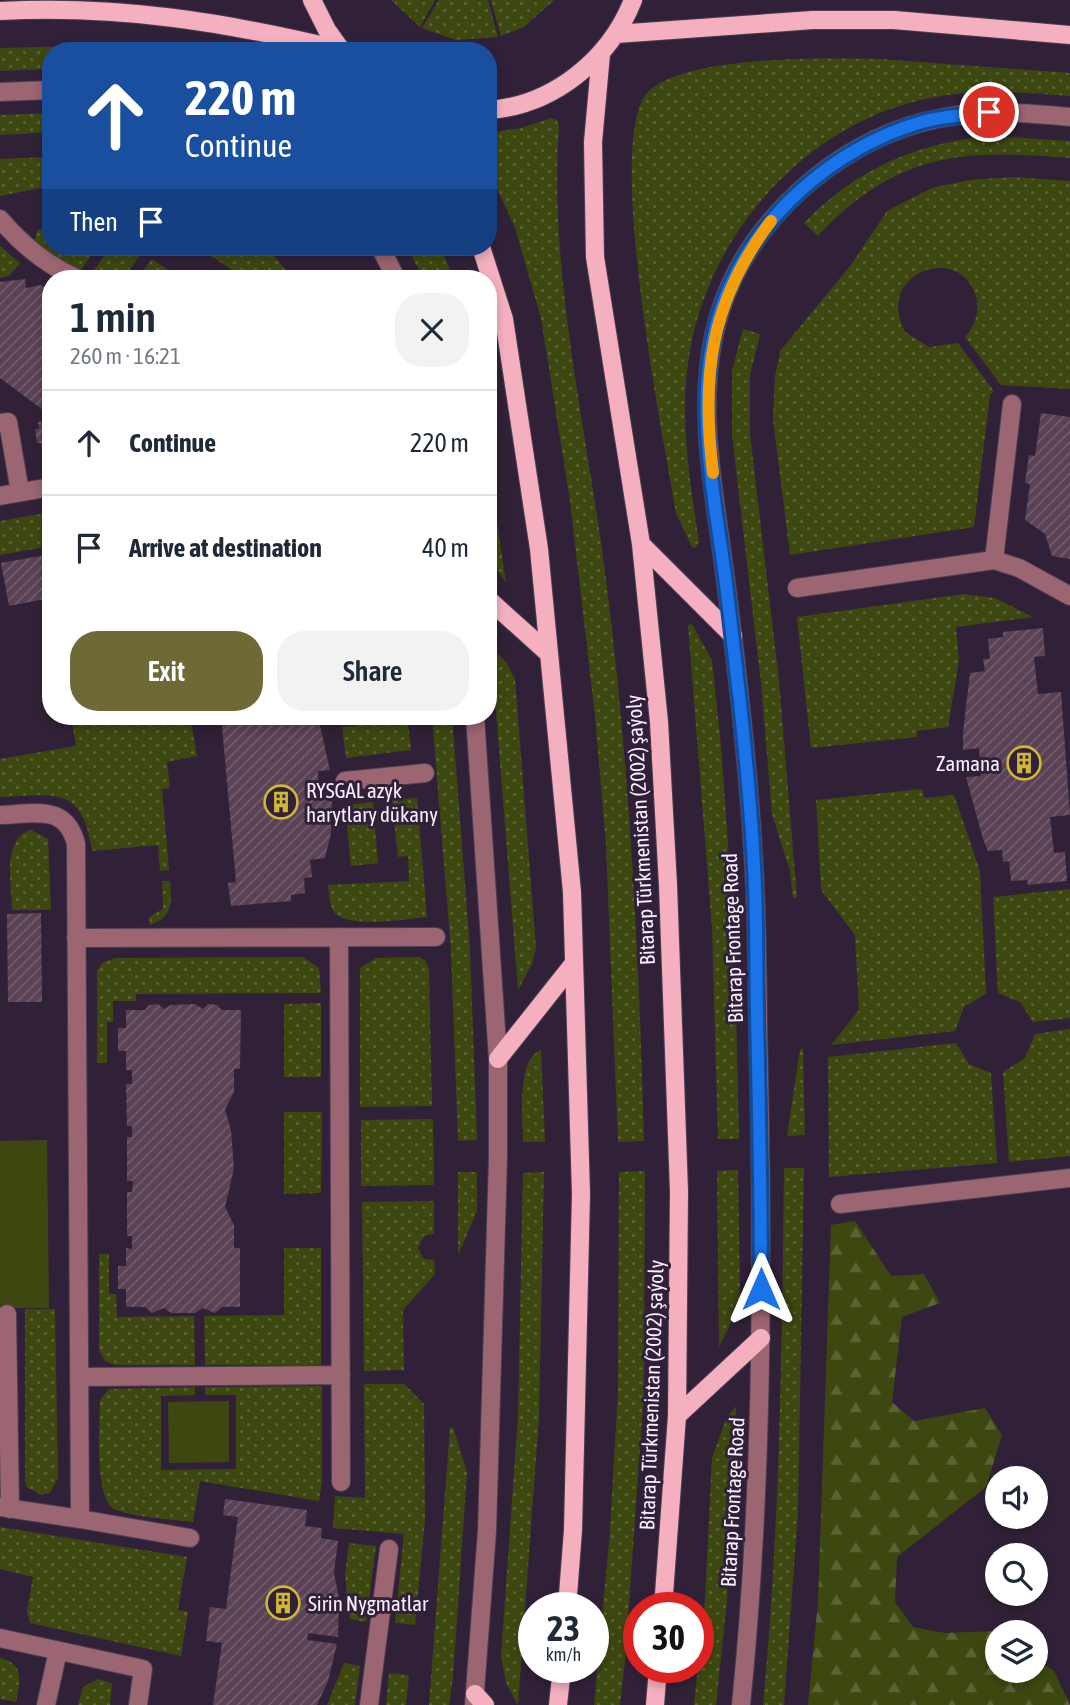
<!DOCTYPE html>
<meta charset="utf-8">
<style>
:root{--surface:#fff;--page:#f2f2f3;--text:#1f2937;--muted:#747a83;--line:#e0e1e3;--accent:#6f6937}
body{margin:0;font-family:"Asap Condensed",sans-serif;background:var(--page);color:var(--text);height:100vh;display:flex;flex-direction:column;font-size:26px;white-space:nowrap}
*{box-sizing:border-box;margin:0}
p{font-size:23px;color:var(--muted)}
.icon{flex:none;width:38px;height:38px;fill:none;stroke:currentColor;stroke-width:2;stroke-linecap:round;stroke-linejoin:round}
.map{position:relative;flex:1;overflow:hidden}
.sheet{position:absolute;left:42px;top:270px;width:455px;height:455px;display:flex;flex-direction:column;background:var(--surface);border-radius:28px;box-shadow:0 4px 10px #0003}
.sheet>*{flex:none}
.hud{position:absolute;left:42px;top:42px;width:455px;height:214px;border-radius:28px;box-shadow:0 4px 10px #0003;background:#1a4fa0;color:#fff;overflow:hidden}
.fabs{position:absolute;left:985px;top:1466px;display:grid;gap:14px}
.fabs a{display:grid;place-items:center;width:63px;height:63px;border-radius:50%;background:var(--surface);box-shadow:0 4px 10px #0003;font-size:35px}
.speed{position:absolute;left:518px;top:1592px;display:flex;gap:14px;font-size:35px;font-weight:700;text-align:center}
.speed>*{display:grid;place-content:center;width:91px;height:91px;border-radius:50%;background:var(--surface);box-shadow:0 4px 10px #0003;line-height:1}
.speed small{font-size:18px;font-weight:400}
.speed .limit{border:10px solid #d22;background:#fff;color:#111}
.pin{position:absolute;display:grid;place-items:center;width:60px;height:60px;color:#fff;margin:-30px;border:4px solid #fff;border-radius:50%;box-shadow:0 2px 7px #0007}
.me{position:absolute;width:77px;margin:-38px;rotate:0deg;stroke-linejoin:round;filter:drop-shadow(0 0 5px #0008)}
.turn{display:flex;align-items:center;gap:24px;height:147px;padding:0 28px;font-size:32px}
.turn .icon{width:91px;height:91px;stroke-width:2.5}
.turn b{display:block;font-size:49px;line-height:60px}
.then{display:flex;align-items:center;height:66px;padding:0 28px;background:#0003;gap:14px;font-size:26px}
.round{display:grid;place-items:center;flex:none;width:74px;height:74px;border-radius:28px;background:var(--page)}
.summary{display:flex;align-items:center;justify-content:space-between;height:119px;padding:0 28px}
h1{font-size:42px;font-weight:600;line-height:52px}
.action{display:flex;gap:14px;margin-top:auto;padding:14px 28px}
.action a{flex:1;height:80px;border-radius:28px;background:var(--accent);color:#fff;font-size:28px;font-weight:600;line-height:80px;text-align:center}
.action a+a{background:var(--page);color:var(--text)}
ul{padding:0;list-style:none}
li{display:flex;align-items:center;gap:21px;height:105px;padding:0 28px;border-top:2px solid var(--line)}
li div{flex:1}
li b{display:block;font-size:26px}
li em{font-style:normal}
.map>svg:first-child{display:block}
</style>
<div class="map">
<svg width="1070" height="1705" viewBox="0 0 1070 1705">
<defs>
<pattern id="grass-dots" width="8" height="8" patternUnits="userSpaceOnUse" patternTransform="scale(1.75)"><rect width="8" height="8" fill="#3d4811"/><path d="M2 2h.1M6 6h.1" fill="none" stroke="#5a6335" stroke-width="1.8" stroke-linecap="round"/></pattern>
<pattern id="forest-firs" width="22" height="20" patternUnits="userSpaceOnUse" patternTransform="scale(1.75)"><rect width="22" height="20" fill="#3d4811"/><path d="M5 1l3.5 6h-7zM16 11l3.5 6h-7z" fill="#5a6335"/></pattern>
<pattern id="building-hatch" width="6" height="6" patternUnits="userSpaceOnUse" patternTransform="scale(1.75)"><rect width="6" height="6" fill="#5a4154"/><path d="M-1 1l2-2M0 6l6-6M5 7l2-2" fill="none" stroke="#725d6e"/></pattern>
</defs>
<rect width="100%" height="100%" fill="#312138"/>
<!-- grass -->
<path fill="url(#grass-dots)" d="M391 0H435L420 27Z
M439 0H488L498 37 456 40 422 28Z
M491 0H554L524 27 501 36Z
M80 46 153 51H51V69L0 71V48Z
M880 59 1070 73V96C1018 92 968 88 917 101 800 129 706 240 689 357 679 419 690 480 699 542L695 548 692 547 676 513C665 444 601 132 650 90 690 55 827 58 880 59Z
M51 113V132L0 135V115Z
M551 118 557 120 559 126C548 277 589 437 607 588 630 772 639 956 644 1141L618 1142 606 845 595 716 570 501 541 318 515 228 488 168V133L521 128Z
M992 136 1070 141V158C962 149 897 152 818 236L804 223C856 169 918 142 992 136Z
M51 157V186L0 196V159Z
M1014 177 1070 181V389L1001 385 965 337C975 325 980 313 976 297 962 242 873 272 905 332L929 347 958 343 994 391 990 395 974 527 790 555 773 419 775 376 780 351 851 265 887 211 932 188 970 180Z
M51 224V247H97L81 270 34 244 37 231Z
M0 246 20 263 9 276 0 278Z
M110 247H134L142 252 124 278H93L90 276Z
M198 247H267L292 278H244Z
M407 247H441L453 278H423Z
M152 259 180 278H138Z
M743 329 760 334 750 375V434L779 681 797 898H793L790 871 772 814 761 683 732 435V371Z
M488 461 506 583 488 556Z
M51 512V546L0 555V521Z
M964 594 995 598 1033 617 956 627 959 660 948 727 917 731V737L811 748 797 617Z
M692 624 712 660 721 746 734 927 739 1139H718L712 928 688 625Z
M491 648 506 662 515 679 536 948 532 964 518 990Z
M71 716H190L197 756 167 762 170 788 162 789 169 870 160 871 158 845 92 851C82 785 56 795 0 797V759L76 746Z
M377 716H407L411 750 346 758 342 727 377 723Z
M432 716H452L470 949 477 1140 458 1141 451 951Z
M922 789 924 798 954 795 980 871 986 994 964 1007 955 1031 831 1045 859 1010 855 935 821 890 816 800Z
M417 798 427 917C407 919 347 929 334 912 329 904 329 893 328 885L409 881 408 856 398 857 392 800Z
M373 802 378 863 351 866 345 805Z
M31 830 48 839 51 910H12C12 884 1 839 31 830Z
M162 881H170C172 903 173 917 150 925L149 917 163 909Z
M1070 889V1018L1033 1022 1020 1002 998 993 993 897Z
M303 957 319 968 321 993 136 994V1001H113V1022H107V1063H97V971L102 963 115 958Z
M419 957 426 961 429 970 432 1106 360 1107V968L376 958Z
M321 1003V1077H284V1004Z
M1070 1029V1156L1009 1162 1003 1072 1025 1058 1035 1034Z
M956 1043 969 1064 991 1073 997 1163 829 1177 828 1057Z
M800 1049H803L805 1135 787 1136Z
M541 1050 545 1142H523C523 1121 516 1058 541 1050Z
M284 1112H322L321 1193 284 1194Z
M433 1119 434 1185 361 1186V1120Z
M784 1168H804L798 1511 784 1705H763C780 1526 782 1347 784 1168Z
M738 1170 740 1296 734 1316 719 1347 717 1171Z
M645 1171 644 1391 625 1661 620 1705H594L610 1531 618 1390 619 1172Z
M458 1172H477V1211L458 1255Z
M544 1172 539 1417 518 1705 506 1683 501 1656 518 1416 523 1173Z
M434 1201V1234L424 1236 418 1248 424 1259 434 1260 435 1274 403 1310 404 1370 364 1371 362 1202Z
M284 1248H321V1365H205L204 1316 284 1315Z
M99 1254H109V1294H116L117 1317 194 1316 195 1365H115L105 1361 99 1350Z
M25 1309H55L58 1478 50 1493 41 1495 27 1487 25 1479Z
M364 1384H404L424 1404 425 1520 415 1625 395 1623 404 1534 333 1528 335 1496 365 1498Z
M322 1386V1480L319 1501 200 1481 193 1522C169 1519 139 1518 116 1510 93 1502 100 1422 100 1400L109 1389 195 1387V1395L161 1396V1470L236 1469V1395H205V1387Z
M736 1406 727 1600 716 1705H694L705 1599 712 1458 726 1419Z
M453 1427 467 1472 453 1677 449 1705H429L450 1428Z
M0 1527 187 1557 178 1610 188 1612 181 1656 30 1623 27 1611 33 1577 0 1569Z
M349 1543 376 1546 366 1622 350 1619 345 1575Z
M0 1658C25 1664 20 1681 16 1702L0 1699Z
M344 1663 360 1666 355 1705H327Z
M389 1673 409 1675 406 1705H386Z
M98 1679 112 1683 110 1705H78L83 1687Z"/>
<!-- forest -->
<path fill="url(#forest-firs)" d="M855 1221 891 1276 924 1274 940 1303 902 1317 892 1402 914 1421 985 1408 1002 1435 986 1487 897 1557 895 1602 913 1627 945 1633 997 1631 1000 1633 998 1671H1036V1659L1054 1671 1070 1705H808L818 1602 831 1225Z"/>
<!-- green -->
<path fill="#3d4811" d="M47 1140 49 1308H0V1141Z
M229 1401V1462L169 1463 168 1402Z"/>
<!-- building -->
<path fill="url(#building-hatch)" d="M25 279 26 288 41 285 48 290 51 286V446L42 448 41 443H37L35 429H39L38 422 44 421 43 410 0 378V282Z
M1041 413 1070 417V559L1052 556 1045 534 1025 520 1030 484 1025 483 1029 455 1035 456Z
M51 554V598L9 606 1 563Z
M1043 628 1045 656 1034 657 1038 694 1061 692 1070 815 1050 817 1054 853 1065 852 1067 881 1028 885 1027 880 1011 881 1009 861 1003 862 1002 850 988 851 983 839 966 777 981 776 979 748 963 750V732L970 673 985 671 983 659H990L988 639 1003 637V632Z
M221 716 318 717 330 770 318 771 319 793 332 791 331 833 325 858 310 860 312 877 304 878 305 893 291 895V901L231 906 228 883 236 882Z
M41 913 42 1002H8L7 914Z
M158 1004 164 1009 171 1005 195 1004 203 1009 208 1004 217 1005 222 1010H241L240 1069H234V1092L225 1110 231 1130 234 1168 225 1207 234 1225V1248H240V1307H222L215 1313 203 1308 195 1313H171L164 1308 152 1313 145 1307H126V1289H118V1266H126V1248L132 1249V1236H127V1192H132L133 1181H127V1137H132V1126H127L126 1084H132V1070H126V1051H118V1028H126V1010H145L149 1005Z
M225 1499 307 1510 305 1526 322 1528 321 1538 338 1541 334 1572 339 1599 338 1637 308 1633 307 1640 337 1644 328 1681 317 1705H213L222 1643 206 1641 210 1607 226 1609 238 1517 223 1515Z"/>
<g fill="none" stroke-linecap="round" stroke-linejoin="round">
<defs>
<path id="minor" d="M0 92 51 90
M0 219C22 245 45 264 76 278
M380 247 396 278
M0 423 8 422 20 492
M0 496 51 487
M994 560 1012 404
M797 588 994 560 1019 568 1070 596
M345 781 425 773
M0 815C33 814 66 803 76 844L80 1519 0 1507
M339 937 341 1482
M76 938 436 937
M840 1204 1070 1178
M7 1314 10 1509
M79 1377 341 1375
M80 1519 190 1538
M0 1638 143 1669 138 1705
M46 1705 58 1651
M369 1705 389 1549
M474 1705 487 1531 498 1157V1059L475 716
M741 1705C762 1497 763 1288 759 1079 757 1009 758 937 754 867 749 772 738 677 726 583 715 493 692 397 721 309 750 220 834 146 923 122 972 109 1021 112 1070 117"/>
<path id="major" d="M312 0 327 30 342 51
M0 11C119 5 226 22 341 50
M616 34 813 20H894L1070 35
M601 54 593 142 595 257 641 544 659 722 668 885 679 1191 677 1416 663 1608
M488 110C553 106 610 59 633 0
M481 247 504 319 539 549 572 892 581 1194 573 1530 567 1608
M641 544 733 636
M488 599 548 653
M498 1059 574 963
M677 1416 761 1338
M475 1694 485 1705
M558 1705 562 1668
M655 1705 658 1668"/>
</defs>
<!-- minor casing -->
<use href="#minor" stroke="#4d3e54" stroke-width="20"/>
<!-- major casing -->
<use href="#major" stroke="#4d3e54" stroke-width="20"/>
<!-- minor -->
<use href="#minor" stroke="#9b6571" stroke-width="18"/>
<!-- major -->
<use href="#major" stroke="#f4b0be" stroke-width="18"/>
</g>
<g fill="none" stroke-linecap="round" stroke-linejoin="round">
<defs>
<path id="route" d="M761 1289C761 1198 759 1106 757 1014 756 965 757 915 754 866 749 775 738 683 727 592 716 500 690 397 722 306 753 218 833 148 922 122 944 116 967 115 989 112"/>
</defs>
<!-- route casing -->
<use href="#route" stroke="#114b97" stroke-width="18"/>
<!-- route -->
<use href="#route" stroke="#1a73e8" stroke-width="12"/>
<!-- slow -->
<path stroke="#f59e0b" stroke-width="12" d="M713 473C701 375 710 302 771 221"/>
</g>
<!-- icons -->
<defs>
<symbol id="building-ring" viewBox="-11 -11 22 22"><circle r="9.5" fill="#312138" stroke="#d1b736" stroke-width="1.5"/><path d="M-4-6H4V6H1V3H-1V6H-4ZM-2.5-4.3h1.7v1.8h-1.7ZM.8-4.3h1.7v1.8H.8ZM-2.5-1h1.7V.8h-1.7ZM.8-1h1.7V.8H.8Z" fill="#d1b736"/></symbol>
</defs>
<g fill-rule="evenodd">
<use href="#building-ring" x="1005" y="744" width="38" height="38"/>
<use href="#building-ring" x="262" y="783" width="38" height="38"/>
<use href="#building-ring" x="264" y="1584" width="38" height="38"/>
</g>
<g text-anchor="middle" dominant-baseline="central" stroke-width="6" stroke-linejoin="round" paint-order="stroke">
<!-- poi labels -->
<g font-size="21" fill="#f9effe" stroke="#312138" text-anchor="start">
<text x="1000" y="763" text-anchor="end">Zamana</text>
<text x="306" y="790">RYSGAL azyk<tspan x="306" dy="24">harytlary dükany</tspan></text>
<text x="308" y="1603">Sirin Nygmatlar</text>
</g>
<!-- street labels -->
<g font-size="21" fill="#f9effe" stroke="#312138">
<text transform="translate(640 830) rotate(-93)">Bitarap Türkmenistan (2002) şaýoly</text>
<text transform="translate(732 938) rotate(-92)">Bitarap Frontage Road</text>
<text transform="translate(651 1395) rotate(-88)">Bitarap Türkmenistan (2002) şaýoly</text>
<text transform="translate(732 1502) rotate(-87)">Bitarap Frontage Road</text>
</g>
</g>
</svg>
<div class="fabs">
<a><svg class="icon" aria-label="sound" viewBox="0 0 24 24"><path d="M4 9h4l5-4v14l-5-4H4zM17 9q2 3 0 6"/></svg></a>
<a><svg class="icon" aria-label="search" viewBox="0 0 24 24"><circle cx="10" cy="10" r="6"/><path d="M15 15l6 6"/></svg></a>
<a><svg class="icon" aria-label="layers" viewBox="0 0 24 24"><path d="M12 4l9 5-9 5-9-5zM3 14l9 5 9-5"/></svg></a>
</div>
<div class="speed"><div>23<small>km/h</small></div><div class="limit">30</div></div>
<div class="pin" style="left:989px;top:112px;background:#d93025"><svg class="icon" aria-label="arrive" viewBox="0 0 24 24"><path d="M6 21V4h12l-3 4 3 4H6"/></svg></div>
<svg class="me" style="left:761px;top:1289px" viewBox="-20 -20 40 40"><path d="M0-17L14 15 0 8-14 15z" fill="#1a73e8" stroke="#fff" stroke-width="4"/></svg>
<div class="hud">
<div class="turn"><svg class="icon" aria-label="ahead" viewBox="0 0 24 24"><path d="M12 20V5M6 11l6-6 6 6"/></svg><div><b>220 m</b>Continue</div></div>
<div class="then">Then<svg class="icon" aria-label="arrive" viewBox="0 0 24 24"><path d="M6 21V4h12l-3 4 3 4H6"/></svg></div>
</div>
<section class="sheet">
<div class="summary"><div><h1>1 min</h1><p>260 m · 16:21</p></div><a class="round"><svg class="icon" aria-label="close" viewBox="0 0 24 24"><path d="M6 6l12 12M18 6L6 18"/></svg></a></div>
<ul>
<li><svg class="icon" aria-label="ahead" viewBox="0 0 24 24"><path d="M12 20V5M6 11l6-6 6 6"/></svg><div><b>Continue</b></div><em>220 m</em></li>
<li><svg class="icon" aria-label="arrive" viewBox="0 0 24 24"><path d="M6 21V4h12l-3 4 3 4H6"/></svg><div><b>Arrive at destination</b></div><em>40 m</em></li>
</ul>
<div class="action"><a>Exit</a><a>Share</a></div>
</section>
</div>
